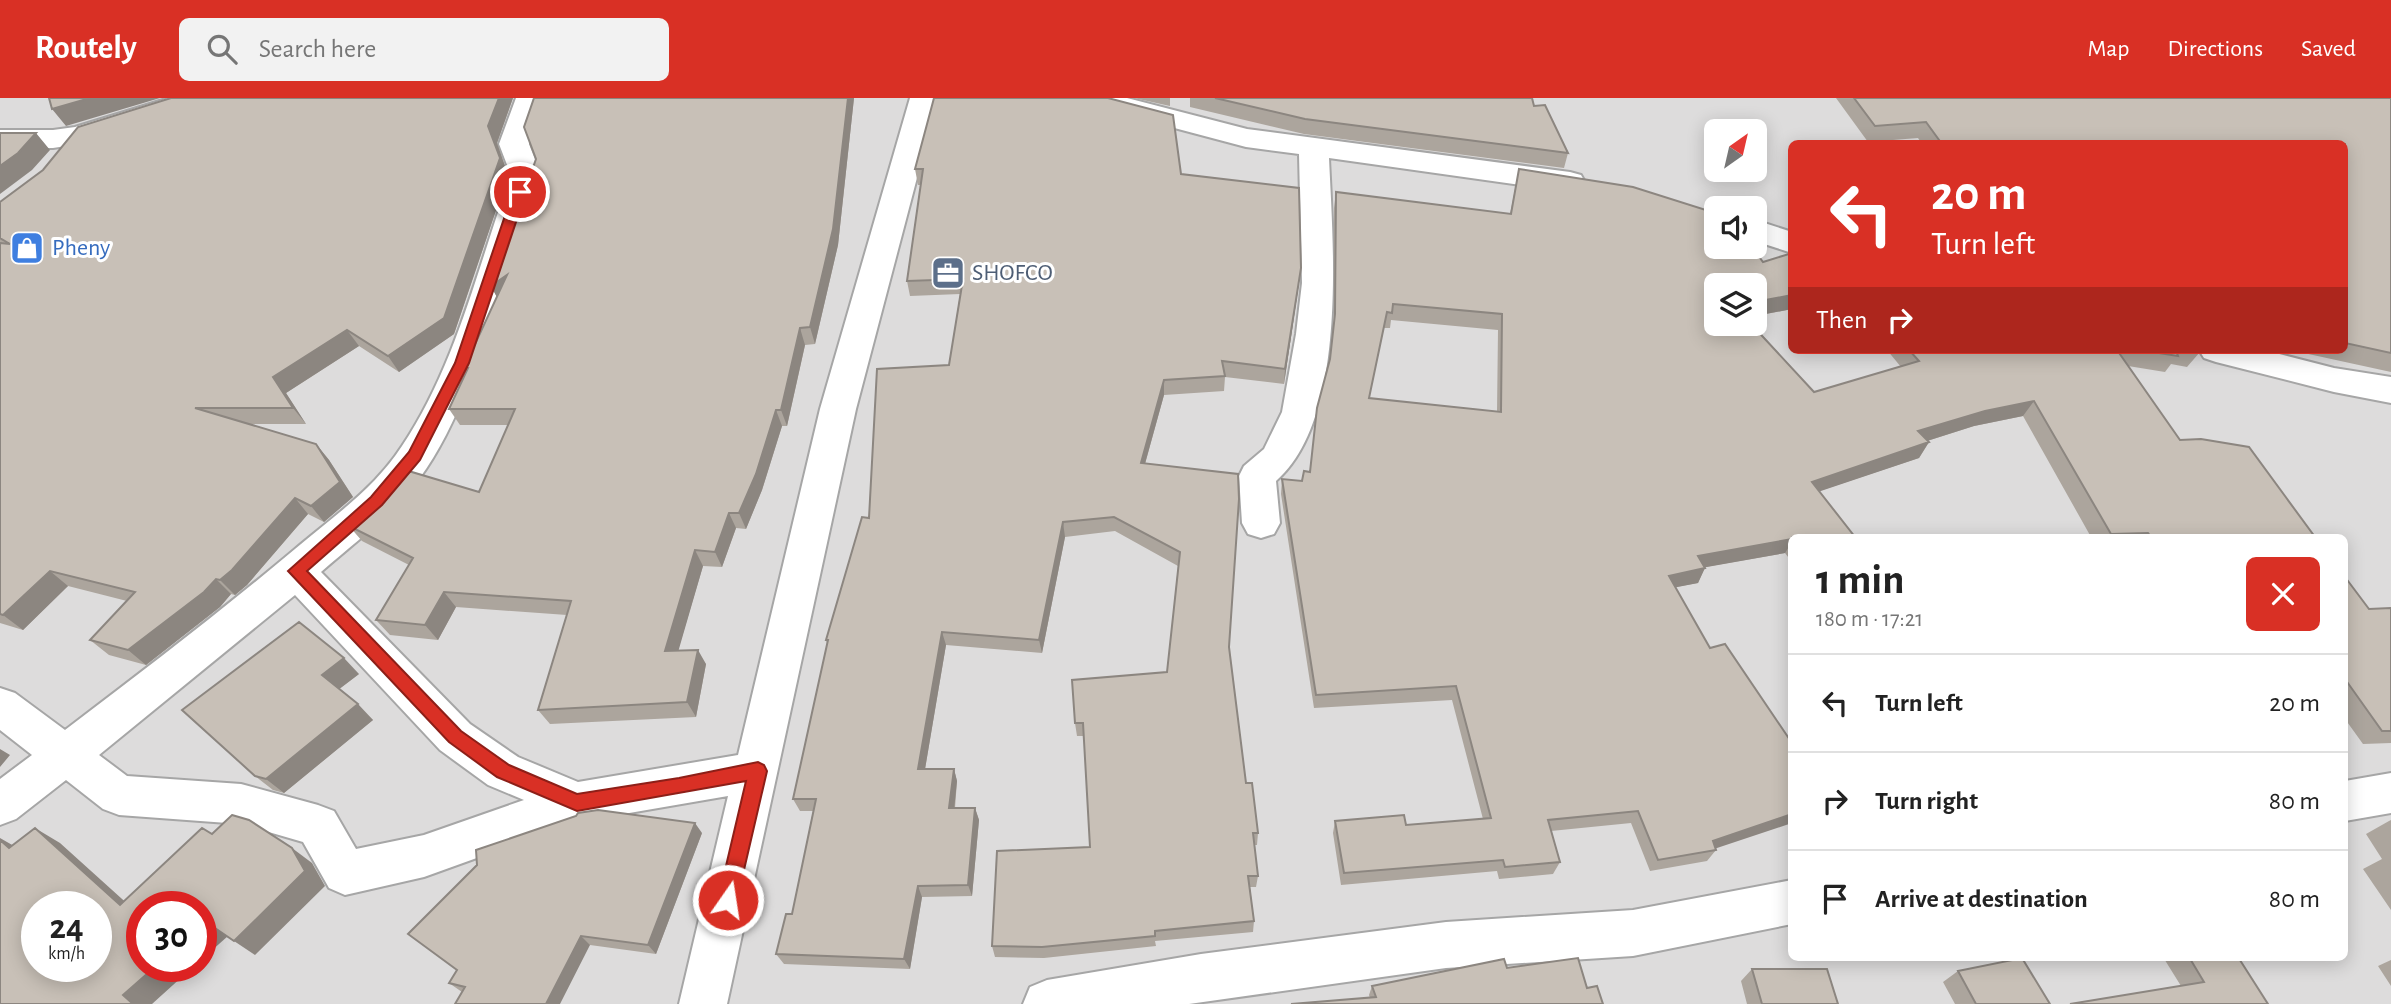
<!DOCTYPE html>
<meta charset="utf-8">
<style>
:root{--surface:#fff;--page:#f2f2f2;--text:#222;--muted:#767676;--line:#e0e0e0;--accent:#d93025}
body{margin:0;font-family:"Alegreya Sans",sans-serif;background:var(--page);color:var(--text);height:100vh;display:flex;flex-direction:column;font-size:26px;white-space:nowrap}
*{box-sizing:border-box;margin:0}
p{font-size:23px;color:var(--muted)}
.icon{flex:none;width:38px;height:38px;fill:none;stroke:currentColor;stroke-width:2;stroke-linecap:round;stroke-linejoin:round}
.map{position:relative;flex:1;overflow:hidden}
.drawer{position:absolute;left:1788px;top:436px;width:560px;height:427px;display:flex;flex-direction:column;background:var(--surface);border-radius:10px;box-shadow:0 4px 18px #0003}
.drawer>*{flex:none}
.guide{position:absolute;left:1788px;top:42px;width:560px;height:214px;border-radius:10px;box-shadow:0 4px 18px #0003;background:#d93025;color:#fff;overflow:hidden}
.needle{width:46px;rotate:34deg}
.fabs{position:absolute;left:1704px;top:21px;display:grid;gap:14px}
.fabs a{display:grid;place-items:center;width:63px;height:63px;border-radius:10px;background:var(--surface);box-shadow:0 4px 18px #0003;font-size:35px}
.speed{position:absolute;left:21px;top:793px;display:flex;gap:14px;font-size:35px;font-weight:700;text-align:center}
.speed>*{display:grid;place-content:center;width:91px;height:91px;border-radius:50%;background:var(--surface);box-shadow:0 4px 18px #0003;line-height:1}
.speed small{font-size:18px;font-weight:400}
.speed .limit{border:10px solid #d22;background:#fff;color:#111}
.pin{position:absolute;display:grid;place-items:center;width:60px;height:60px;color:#fff;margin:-30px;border:4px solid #fff;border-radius:50%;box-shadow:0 2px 7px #0007}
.me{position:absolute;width:77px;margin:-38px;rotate:13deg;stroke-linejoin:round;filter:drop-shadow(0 0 5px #0008)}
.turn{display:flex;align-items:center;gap:24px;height:147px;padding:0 28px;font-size:32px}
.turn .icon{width:91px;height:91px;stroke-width:2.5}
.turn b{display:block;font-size:49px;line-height:60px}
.then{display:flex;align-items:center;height:66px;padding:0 28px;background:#0003;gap:14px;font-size:26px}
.round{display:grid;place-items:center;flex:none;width:74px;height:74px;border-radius:10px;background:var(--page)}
.overview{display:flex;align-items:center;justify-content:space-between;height:119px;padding:0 28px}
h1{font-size:42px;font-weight:700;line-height:52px}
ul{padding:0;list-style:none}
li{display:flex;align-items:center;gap:21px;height:98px;padding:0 28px;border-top:2px solid var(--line)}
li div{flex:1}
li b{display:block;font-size:26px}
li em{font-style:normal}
header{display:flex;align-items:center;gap:42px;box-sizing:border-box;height:98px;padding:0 35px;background:var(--accent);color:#fff}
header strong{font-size:33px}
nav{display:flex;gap:38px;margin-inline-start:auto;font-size:24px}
.search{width:490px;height:63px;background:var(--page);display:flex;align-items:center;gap:18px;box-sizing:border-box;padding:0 24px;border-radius:10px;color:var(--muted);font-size:26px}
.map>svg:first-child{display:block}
</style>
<header>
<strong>Routely</strong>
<div class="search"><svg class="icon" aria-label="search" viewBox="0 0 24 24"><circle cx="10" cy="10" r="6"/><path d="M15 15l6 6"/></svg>Search here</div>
<nav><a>Map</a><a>Directions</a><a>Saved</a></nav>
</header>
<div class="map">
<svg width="2391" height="906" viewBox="0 0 2391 906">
<rect width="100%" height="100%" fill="#f0ede4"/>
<!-- residential -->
<path fill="#dddcdc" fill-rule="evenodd" d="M0 0H2391V906H0ZM1717 33H1755V72H1717ZM1792 46H2345V252H1792ZM1717 110H1755V149H1717ZM1717 187H1755V226H1717ZM1792 439H2345V859H1792ZM37 808H96V868H37ZM142 808H201V868H142Z"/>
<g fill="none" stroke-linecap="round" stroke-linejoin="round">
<defs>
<path id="minor" d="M169 0H222L218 6 178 15 79 46 53 50H0V32H53L75 29Z
M516 0H544L529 46 541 77 468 290C454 321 440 353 419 381 393 417 355 444 321 474L470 626 518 659 578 684 738 657 820 311 910 0H938L856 311 727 906H679L728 698 577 724 424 779 345 797 329 790 303 744 241 726 119 717 103 711 66 682 16 721 0 727V681L32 657 0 632V590L15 595 65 632C143 573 220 514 295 451 333 419 375 390 402 348 456 268 478 167 511 77L499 46ZM295 497 440 652 488 687 524 702 424 737 356 751 334 713 318 707 241 686 127 678 99 657Z
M1080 0H1127L1247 31 1570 74 1581 77 1585 84 1581 91 1570 94 1329 60C1333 149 1348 320 1276 383L1280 425 1274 436 1261 440 1248 436 1242 425 1239 378 1244 368 1264 351 1282 314 1296 236 1302 185 1299 56 1246 49 1084 6Z
M1755 122 1792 134V155L1755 143Z
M2199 252H2264L2334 270 2391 279V305L2334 294 2216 264 2204 260Z
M2391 675V715L2345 723V683Z
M1792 782V826L1633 858 1446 870 1189 906H1023L1030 889 1047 882 1201 856 1446 824 1633 812Z"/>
</defs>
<!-- minor casing -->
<use href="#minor" stroke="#a6a6a6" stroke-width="4"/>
<!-- minor -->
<use href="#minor" fill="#fff" fill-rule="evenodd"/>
</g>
<!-- wall -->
<path fill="#aca59d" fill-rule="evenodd" d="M171 0H513L497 45 508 77 454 236 399 274 359 248 286 295 306 326H250L316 346 329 362 353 399 324 424 308 416 247 487 235 497 231 496 220 509 146 567 109 557 90 542 127 503 68 488 23 532 0 525V104Z
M534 0H854L838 147 815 246 805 247 787 328H782L762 392 746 431 736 430 722 469 703 468 678 552 706 566 696 619 550 626 538 612 567 517 456 509 438 542 390 537 376 522 409 467 362 443 349 428 479 394 508 327H460L449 311 466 274 464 270 497 199 491 188 536 61Z
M1134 0H1170V8Z
M1190 0H1532L1534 8 1568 55 1564 70 1304 36 1190 9Z
M1836 0H2391V274L2290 252H2345V46H1922L1918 40 1868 44Z
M915 71 1181 76 1299 185 1284 286 1225 279 1224 293 1164 297 1145 366 1229 551 1246 685 1258 735 1257 747H1254L1258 778 1256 789H1250L1254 823 1253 834 1155 843 1156 848 1044 860 995 859 992 848 1090 749 1084 638H1077L1075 625 1167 574 1178 468 1115 433 1065 439 1042 555 946 547 925 671H954L957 683 955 710H975L979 722 972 798 922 799 910 871 784 866 776 856 792 816 813 713H800L793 701 827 545 826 542 869 420 949 267 960 196 910 198 907 183 921 87H918Z
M1519 71 1763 164 1792 155V211L1755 218V187H1717L1814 294 1901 269 1887 252H2199L2200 254 2187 269 2171 266 2165 274 2128 268 2180 342 2315 439H2091L2023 318 1974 328 1927 343 1929 344 1919 360 1819 393 1792 439V464L1785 455 1705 469 1698 485 1676 489 1716 752 1707 763 1650 773 1631 725 1551 733 1560 764 1553 776 1499 781 1497 773 1341 787 1333 735 1335 723 1406 727 1483 721 1452 602 1314 610 1281 396 1282 381 1302 383 1310 374 1330 261 1334 230V110L1336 94 1510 116ZM1391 222 1498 232 1497 314 1369 300 1384 230H1390Z
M2345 479 2369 511 2391 510V645L2363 646 2345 621Z
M359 576 339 591 373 622 284 695 273 692 255 678 182 612Z
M2391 722V812L2363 771 2382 761 2366 736 2389 723Z
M702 735 656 856 590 847 462 894 449 885 457 873Z
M2163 859H2238L2268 906 2181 888Z
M2391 862V888L2378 868Z
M1507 870 1587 890 1603 906 1370 900 1369 897 1372 888Z
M1752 871 1838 906H1747L1741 883Z
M1958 873 2050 906H1955L1943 884Z"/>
<!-- shaded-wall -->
<path fill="#8c8680" d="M90 0H160L66 28 52 11Z
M499 0H513L497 45 508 77 454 236 399 274 388 258 488 28Z
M848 0H854L838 147 815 246 810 229Z
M36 35 50 52 32 72 0 96V68Z
M1301 170 1299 185 1284 286 1285 271Z
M507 177 500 205 491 188Z
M1792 197V211L1755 218V204Z
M800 230 805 247 787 328 781 312Z
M347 232 359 248 286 295 306 326 293 310 273 279Z
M1164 282V297L1141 380V365Z
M2034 303 2023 318 1974 328 1908 349 1918 333 1985 313Z
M776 312 782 328 762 392 746 431 739 415Z
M1929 344 1919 360 1803 399 1812 384Z
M316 346 329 362 353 399 324 424 311 408Z
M295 400 308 416 247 487 235 497 220 482Z
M729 415 736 430 722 469 715 454Z
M1063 424 1065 439 1042 555 1039 542Z
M1792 441V444L1785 455 1690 472 1698 458Z
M695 452 703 468 674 568 665 553Z
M1705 470 1698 485 1662 492 1669 478Z
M50 473 68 488 23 532 3 517Z
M216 481 231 496 220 509 146 567 128 552Z
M444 494 456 509 438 542 425 527Z
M942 534 946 547 923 683 918 671Z
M698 552 706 566 696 619 687 604Z
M344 560 359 576 338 592 322 577Z
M358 606 373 622 284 695 266 681Z
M0 651 10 657 0 669Z
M954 671 957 683 953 722 949 710Z
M975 710 979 722 972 798 968 787Z
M1792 716V725L1711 752 1713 743Z
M695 725 702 735 656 856 648 847Z
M35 730 60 745 142 819 120 807Z
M0 740 21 752 9 750 0 742Z
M292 750 312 765 325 788 255 857 234 843Z
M918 788 922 799 910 871 904 861Z
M206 824 228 838 201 862V828Z
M581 838 590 847 560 906H546Z
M156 868H194L152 906H133L123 897Z"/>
<!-- building -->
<path fill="#c8c0b7" stroke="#8c8680" stroke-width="2" fill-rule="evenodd" d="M49 0H90L52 11Z
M171 0H499L488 28 500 60 444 220 388 258 347 232 273 279 293 310H195L316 346 340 384 311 408 295 400 232 472 220 482 216 481 204 494 128 552 90 542 135 494 50 473 3 517 0 516V145L10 146 0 140V104L43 72 78 29Z
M534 0H848L833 131 810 229 800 230 781 312H776L756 376 739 415H729L715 454 695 452 665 553 698 552 687 604 538 612 571 503 444 494 425 527 376 522 413 460 349 428 405 372 479 394 515 311H449L468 270H464L507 177 491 188 536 61 524 29Z
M934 0H1108L1173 17 1181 76 1299 90 1301 170 1285 271 1222 263 1225 278 1164 282 1141 365 1238 376 1239 401 1229 549 1246 685H1252L1258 735H1253L1258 778H1248L1254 823 1155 833V838L1042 849 992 848 997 753 1090 749 1083 625H1075L1072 582 1167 574 1180 454 1114 419 1063 424 1039 542 942 534 918 671H954L949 710H975L968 787 918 788 904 861 776 856 786 816H792L816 701H793L828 542H826L862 419 869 420 877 271 949 267 963 181 907 183 923 71H915Z
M1215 0H1532L1534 8 1545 7 1568 55 1305 21Z
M1854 0H2391V255L2345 245V46H1942L1926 24 1875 28Z
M0 35H36L18 55 0 68Z
M1519 71 1633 89 1712 114 1717 113V149H1752L1763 164 1792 155V197L1755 204V187H1717V226H1751L1814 294 1919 263 1909 252H2117L2180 342 2201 341 2249 349 2315 439H2151L2148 435 2111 436 2034 303 1985 313 1918 333 1929 344 1812 384 1855 439H1792V441L1698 458 1705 470 1669 478 1710 550 1725 546 1792 645V716L1713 743 1716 752 1658 762 1638 713 1548 722 1560 764 1505 769 1503 762 1344 775 1335 723 1404 717 1406 727 1491 720 1456 588 1316 597 1282 381 1302 383 1304 373 1310 374 1317 310 1330 261 1335 216 1336 94 1511 116ZM1393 206 1502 216 1501 314 1369 300 1387 214 1392 215Z
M2140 252H2176L2178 258Z
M2345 479 2369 511 2391 510V633H2382L2345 581Z
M299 524 344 560 322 577 358 606 266 681 255 678 182 612Z
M598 712 695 725 648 847 581 838 546 906H455L465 889 449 885 457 872 408 836 477 767 476 752 576 718 578 715Z
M232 717 249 722 292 750 305 773 234 843 206 824 201 828V808H142V868H156L123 897 133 906H0V742L9 750 35 730 120 807 202 730 212 736ZM37 808H96V868H37Z
M2189 859H2238L2268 906H2070L2204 884Z
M1578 860 1587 890 1597 888 1603 906H1291L1376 899 1372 888 1504 861 1507 870Z
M2022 860 2050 906H1976L1958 873Z
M1752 871H1827L1838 906H1762Z"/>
<!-- route -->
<path fill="#d93025" stroke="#8d1f18" stroke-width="2" d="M520 90 526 94 469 265 420 362 382 407 307 473 461 633 509 667 577 696 679 680 758 664 764 667 767 673 737 802 734 809 728 811 721 809 718 802 746 683 577 713 497 679 449 644 288 473 371 399 409 354 455 265 513 94Z"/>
<!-- icons -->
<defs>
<symbol id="shop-square" viewBox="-11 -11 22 22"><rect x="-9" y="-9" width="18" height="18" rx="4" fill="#3f7fe0" stroke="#fff"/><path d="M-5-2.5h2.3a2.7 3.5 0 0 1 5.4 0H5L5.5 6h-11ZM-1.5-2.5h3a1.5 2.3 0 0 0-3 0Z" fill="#fff"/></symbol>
<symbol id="office-square" viewBox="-11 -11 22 22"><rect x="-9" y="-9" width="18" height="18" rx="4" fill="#5c6f8a" stroke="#fff"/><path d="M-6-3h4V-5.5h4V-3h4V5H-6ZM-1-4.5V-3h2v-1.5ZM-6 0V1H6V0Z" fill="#fff"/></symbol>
</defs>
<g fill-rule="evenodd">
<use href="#shop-square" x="8" y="131" width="38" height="38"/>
<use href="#office-square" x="929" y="156" width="38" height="38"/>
</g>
<g text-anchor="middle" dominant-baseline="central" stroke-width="6" stroke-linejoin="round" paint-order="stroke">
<!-- shop labels -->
<g font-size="24" fill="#366cbe" stroke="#fff" text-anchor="start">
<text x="52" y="150">Pheny</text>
</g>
<!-- service labels -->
<g font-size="24" fill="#4e5e75" stroke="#fff" text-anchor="start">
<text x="972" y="175">SHOFCO</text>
</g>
</g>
</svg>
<div class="fabs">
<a><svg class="needle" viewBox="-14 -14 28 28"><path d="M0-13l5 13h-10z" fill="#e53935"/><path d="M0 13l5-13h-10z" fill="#767676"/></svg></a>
<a><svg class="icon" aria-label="sound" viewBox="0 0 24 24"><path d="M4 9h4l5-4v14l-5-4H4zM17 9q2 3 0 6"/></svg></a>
<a><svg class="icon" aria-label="layers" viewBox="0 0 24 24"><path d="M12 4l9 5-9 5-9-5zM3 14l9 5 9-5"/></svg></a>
</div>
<div class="speed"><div>24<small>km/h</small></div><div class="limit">30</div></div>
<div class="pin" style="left:520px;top:94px;background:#d93025"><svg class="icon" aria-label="arrive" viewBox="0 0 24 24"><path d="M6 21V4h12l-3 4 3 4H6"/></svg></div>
<svg class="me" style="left:728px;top:802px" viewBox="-20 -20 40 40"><circle r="17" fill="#d93025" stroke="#fff" stroke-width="3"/><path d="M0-11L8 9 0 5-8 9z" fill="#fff"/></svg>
<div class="guide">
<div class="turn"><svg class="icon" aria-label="left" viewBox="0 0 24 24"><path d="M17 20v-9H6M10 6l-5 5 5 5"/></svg><div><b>20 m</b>Turn left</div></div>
<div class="then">Then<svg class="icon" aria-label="right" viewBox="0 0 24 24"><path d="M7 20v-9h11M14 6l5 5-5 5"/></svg></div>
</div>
<section class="drawer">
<div class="overview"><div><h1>1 min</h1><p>180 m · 17:21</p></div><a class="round" style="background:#d93025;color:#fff"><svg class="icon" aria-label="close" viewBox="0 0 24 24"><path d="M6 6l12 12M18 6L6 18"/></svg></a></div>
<ul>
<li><svg class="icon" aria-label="left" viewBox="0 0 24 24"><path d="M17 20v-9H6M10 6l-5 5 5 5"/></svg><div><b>Turn left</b></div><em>20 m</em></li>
<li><svg class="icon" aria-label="right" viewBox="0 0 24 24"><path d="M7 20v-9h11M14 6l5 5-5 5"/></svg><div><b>Turn right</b></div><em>80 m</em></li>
<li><svg class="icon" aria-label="arrive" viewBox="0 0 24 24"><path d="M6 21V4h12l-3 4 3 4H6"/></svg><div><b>Arrive at destination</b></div><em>80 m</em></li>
</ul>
</section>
</div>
